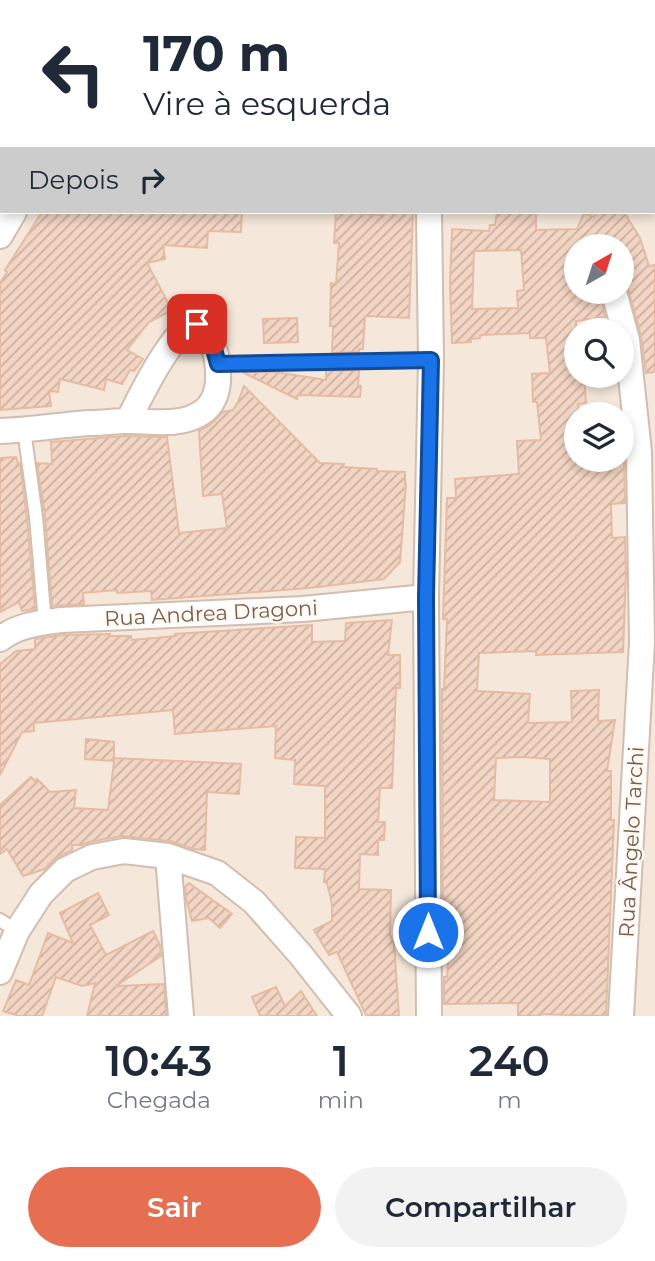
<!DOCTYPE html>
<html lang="pt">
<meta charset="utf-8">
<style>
:root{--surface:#fff;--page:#f2f2f3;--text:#1f2937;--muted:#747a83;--accent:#e76f51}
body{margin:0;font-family:Montserrat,sans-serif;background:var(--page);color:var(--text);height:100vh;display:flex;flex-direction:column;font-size:26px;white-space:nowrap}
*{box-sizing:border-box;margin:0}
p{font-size:23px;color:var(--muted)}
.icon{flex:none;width:38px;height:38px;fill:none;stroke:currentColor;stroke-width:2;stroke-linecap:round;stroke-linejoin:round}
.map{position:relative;height:1016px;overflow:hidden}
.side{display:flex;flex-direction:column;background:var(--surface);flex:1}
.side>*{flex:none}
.guide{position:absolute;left:0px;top:0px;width:656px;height:214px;box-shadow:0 4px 10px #0003;background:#fff;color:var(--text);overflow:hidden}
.needle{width:46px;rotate:39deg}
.controls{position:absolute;left:564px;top:234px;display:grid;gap:14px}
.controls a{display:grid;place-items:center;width:70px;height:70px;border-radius:50%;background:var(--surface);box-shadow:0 4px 10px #0003;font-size:35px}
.pin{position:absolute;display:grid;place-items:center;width:60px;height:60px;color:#fff;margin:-30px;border-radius:14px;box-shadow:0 4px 10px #0006}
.me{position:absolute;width:77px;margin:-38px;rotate:0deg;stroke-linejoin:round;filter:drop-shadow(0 0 5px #0008)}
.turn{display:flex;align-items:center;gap:24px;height:147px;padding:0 28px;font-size:32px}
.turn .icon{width:91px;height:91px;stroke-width:2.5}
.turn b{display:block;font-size:49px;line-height:60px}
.then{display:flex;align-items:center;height:66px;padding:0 28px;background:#0003;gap:14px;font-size:26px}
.eta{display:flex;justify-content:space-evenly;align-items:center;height:119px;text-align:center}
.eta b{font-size:42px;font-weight:600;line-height:49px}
.button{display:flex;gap:14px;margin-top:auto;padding:14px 28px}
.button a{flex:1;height:80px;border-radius:42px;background:var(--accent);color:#fff;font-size:28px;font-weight:600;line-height:80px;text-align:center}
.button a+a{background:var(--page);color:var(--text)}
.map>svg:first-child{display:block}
</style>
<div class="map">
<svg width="655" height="1016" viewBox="0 0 655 1016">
<defs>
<pattern id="building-hatch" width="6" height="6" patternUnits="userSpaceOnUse" patternTransform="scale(1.75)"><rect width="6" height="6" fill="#f3d5c3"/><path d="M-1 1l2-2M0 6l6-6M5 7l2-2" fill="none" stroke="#cab0a1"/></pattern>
</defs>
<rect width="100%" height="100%" fill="#fdf6ec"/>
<!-- residential -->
<path fill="#f5e8da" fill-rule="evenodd" d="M0 0H655V1016H0ZM2 2H654V212H2ZM576 247H621V292H576ZM576 331H621V376H576ZM576 415H621V460H576Z"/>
<!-- education -->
<path fill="#f3e8fa" d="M0 0H176L169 2H2V40L0 41Z
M278 0H500L499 2H309Z"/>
<!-- building -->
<path fill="url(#building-hatch)" stroke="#e6bba3" stroke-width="2" fill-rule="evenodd" d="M42 212H242L241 232 208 231 207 248 163 245 165 259 147 263 172 310 149 322 127 350 143 359 134 371 130 370 122 384 106 379 104 390 60 379 58 392 49 391 51 406 0 410V283L7 272 5 270Z
M336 212 382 215V212H413L409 318 365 316 363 349H359V352L332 353 333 326H330L331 283 336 284 339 243H334Z
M497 212H536V230L577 229 584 213 594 217 596 212H624L640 238 649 266 655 265V372L646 373 641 336 628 288 625 282 621 279V247H616L615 244 607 247H576V292H600L605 317 576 321V377L584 376 586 403 578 404 579 415H576V460H624L625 503 611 504 612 538 625 537 626 573 623 652 536 655V651L479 653 477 691 530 694 528 723 572 722 571 691 599 690 598 721 615 720 607 771H611V820H614L606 1016 540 1014V1016H518V1003L444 1004V977H447L450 935H443L442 689H444L447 619H443L447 498H456L455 479 519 474 517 441 541 440 537 402H533L532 374 550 373 546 338H530V333L480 335V338L471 339V342L452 343 450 284 452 229 489 231 490 225H495ZM521 250 524 290 517 291 518 308 472 309 474 251ZM523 757 550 759V802L494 800 496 758Z
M297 318 298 342 264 343 263 319Z
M359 370 358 386H361L360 397 298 395 297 399 242 372H275L326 380V371Z
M244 386 320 463 344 464 343 467 377 469V471L405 472V484H406L400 562 384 579 309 588 152 600 151 591 117 593V590L83 593 84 604 52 606 45 516 37 463 52 464 51 442 124 436 167 437 179 533 227 528 222 494 203 496 199 431 210 425 223 412 233 410 238 402Z
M16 457 18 463H20L27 518 35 609 22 611 19 602 0 612V458Z
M392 620 388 655H400V688H396L392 788H380L378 822H385L384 840H378V855L360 854 359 889 391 890 390 935 394 943 399 1016 366 1015 337 952 329 955 314 930 332 921V904L327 883 324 882 325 869 295 868 296 837 325 838V786L294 784 295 760 275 758 276 726 175 734 173 710 34 723V731L22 732 0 775V664L16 651 35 649V639L62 635 110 634V636H131L132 640 176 636 175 634 312 625V642L345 641 346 623Z
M86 739 114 742V760V758L241 764 239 794 207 792 205 850 193 849 170 841 121 836 89 842 82 845H72V850L58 857 45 869 23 876 7 849 0 854V805L31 777 35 781 37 779 50 792 76 790 74 808 108 810 114 761 85 759Z
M189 883 232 914 220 928 209 918 192 921 186 898 185 887Z
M98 893 109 915 90 925 106 955 153 931 160 945 161 956 116 986 164 984 166 1016H87L95 983 82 986 56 977 42 1016H19L3 1011 16 980 29 985 48 933 73 943 60 913Z
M276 987 285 1006 301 991 317 1016H260L252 997Z"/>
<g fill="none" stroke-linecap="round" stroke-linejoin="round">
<defs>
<path id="lane" d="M386 0 392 2
M218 364 405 360H431
M24 430 36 517 45 623
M0 920 17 931"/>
<path id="street" d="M654 42H655
M0 138 2 137
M429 212 431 360 426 597 429 1016
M0 236 14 212
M614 292 627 340 639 452 642 642 621 1016
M0 431C30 430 60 425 90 423 103 423 115 421 128 421 151 421 180 427 201 413 220 401 220 376 216 355 213 346 209 328 197 325 177 319 136 405 128 421
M0 639C18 625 39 623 61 620L303 609 426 597
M168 856 181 1016
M0 972 17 931 41 894 65 870 92 857 124 851 168 856 217 873 254 902 300 954 349 1016"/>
</defs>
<!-- lane casing -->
<use href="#lane" stroke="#d1beb0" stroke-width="16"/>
<!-- street casing -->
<use href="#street" stroke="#d1beb0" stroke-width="28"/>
<!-- lane -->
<use href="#lane" stroke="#fff" stroke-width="12"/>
<!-- street -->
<use href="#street" stroke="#fff" stroke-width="24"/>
</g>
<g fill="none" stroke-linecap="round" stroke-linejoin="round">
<defs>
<path id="route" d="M197 324C211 333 214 349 218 364L431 360 426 597 428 932"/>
</defs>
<!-- route casing -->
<use href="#route" stroke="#114b97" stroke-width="18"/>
<!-- route -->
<use href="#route" stroke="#1a73e8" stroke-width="12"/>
</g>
<g text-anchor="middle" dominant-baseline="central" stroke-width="5" stroke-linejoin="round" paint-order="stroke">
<!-- street labels -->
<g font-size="21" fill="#7a5c4d" stroke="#fffaf3">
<text transform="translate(211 613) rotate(-3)">Rua Andrea Dragoni</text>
<text transform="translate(631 842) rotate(-87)">Rua Ângelo Tarchi</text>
</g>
</g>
</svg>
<div class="controls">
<a><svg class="needle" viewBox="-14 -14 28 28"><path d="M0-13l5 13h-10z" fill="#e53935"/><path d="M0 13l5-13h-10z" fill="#747a83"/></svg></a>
<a><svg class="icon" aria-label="search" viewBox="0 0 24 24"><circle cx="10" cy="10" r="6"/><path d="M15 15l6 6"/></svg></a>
<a><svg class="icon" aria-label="layers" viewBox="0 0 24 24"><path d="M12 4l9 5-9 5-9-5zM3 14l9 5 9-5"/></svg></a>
</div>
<div class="pin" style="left:197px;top:324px;background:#d93025"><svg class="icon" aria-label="arrive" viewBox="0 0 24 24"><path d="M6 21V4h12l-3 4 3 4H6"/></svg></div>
<svg class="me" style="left:428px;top:932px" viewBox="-20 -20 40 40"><circle r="17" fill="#1a73e8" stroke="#fff" stroke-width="3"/><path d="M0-11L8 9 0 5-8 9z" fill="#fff"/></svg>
<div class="guide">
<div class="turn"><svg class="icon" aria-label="left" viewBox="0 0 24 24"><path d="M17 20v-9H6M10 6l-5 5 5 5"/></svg><div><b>170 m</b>Vire à esquerda</div></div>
<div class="then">Depois<svg class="icon" aria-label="right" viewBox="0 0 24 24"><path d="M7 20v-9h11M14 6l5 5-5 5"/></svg></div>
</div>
</div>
<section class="side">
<div class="eta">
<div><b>10:43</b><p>Chegada</p></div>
<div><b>1</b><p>min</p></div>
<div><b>240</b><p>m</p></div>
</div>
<div class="button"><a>Sair</a><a>Compartilhar</a></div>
</section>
